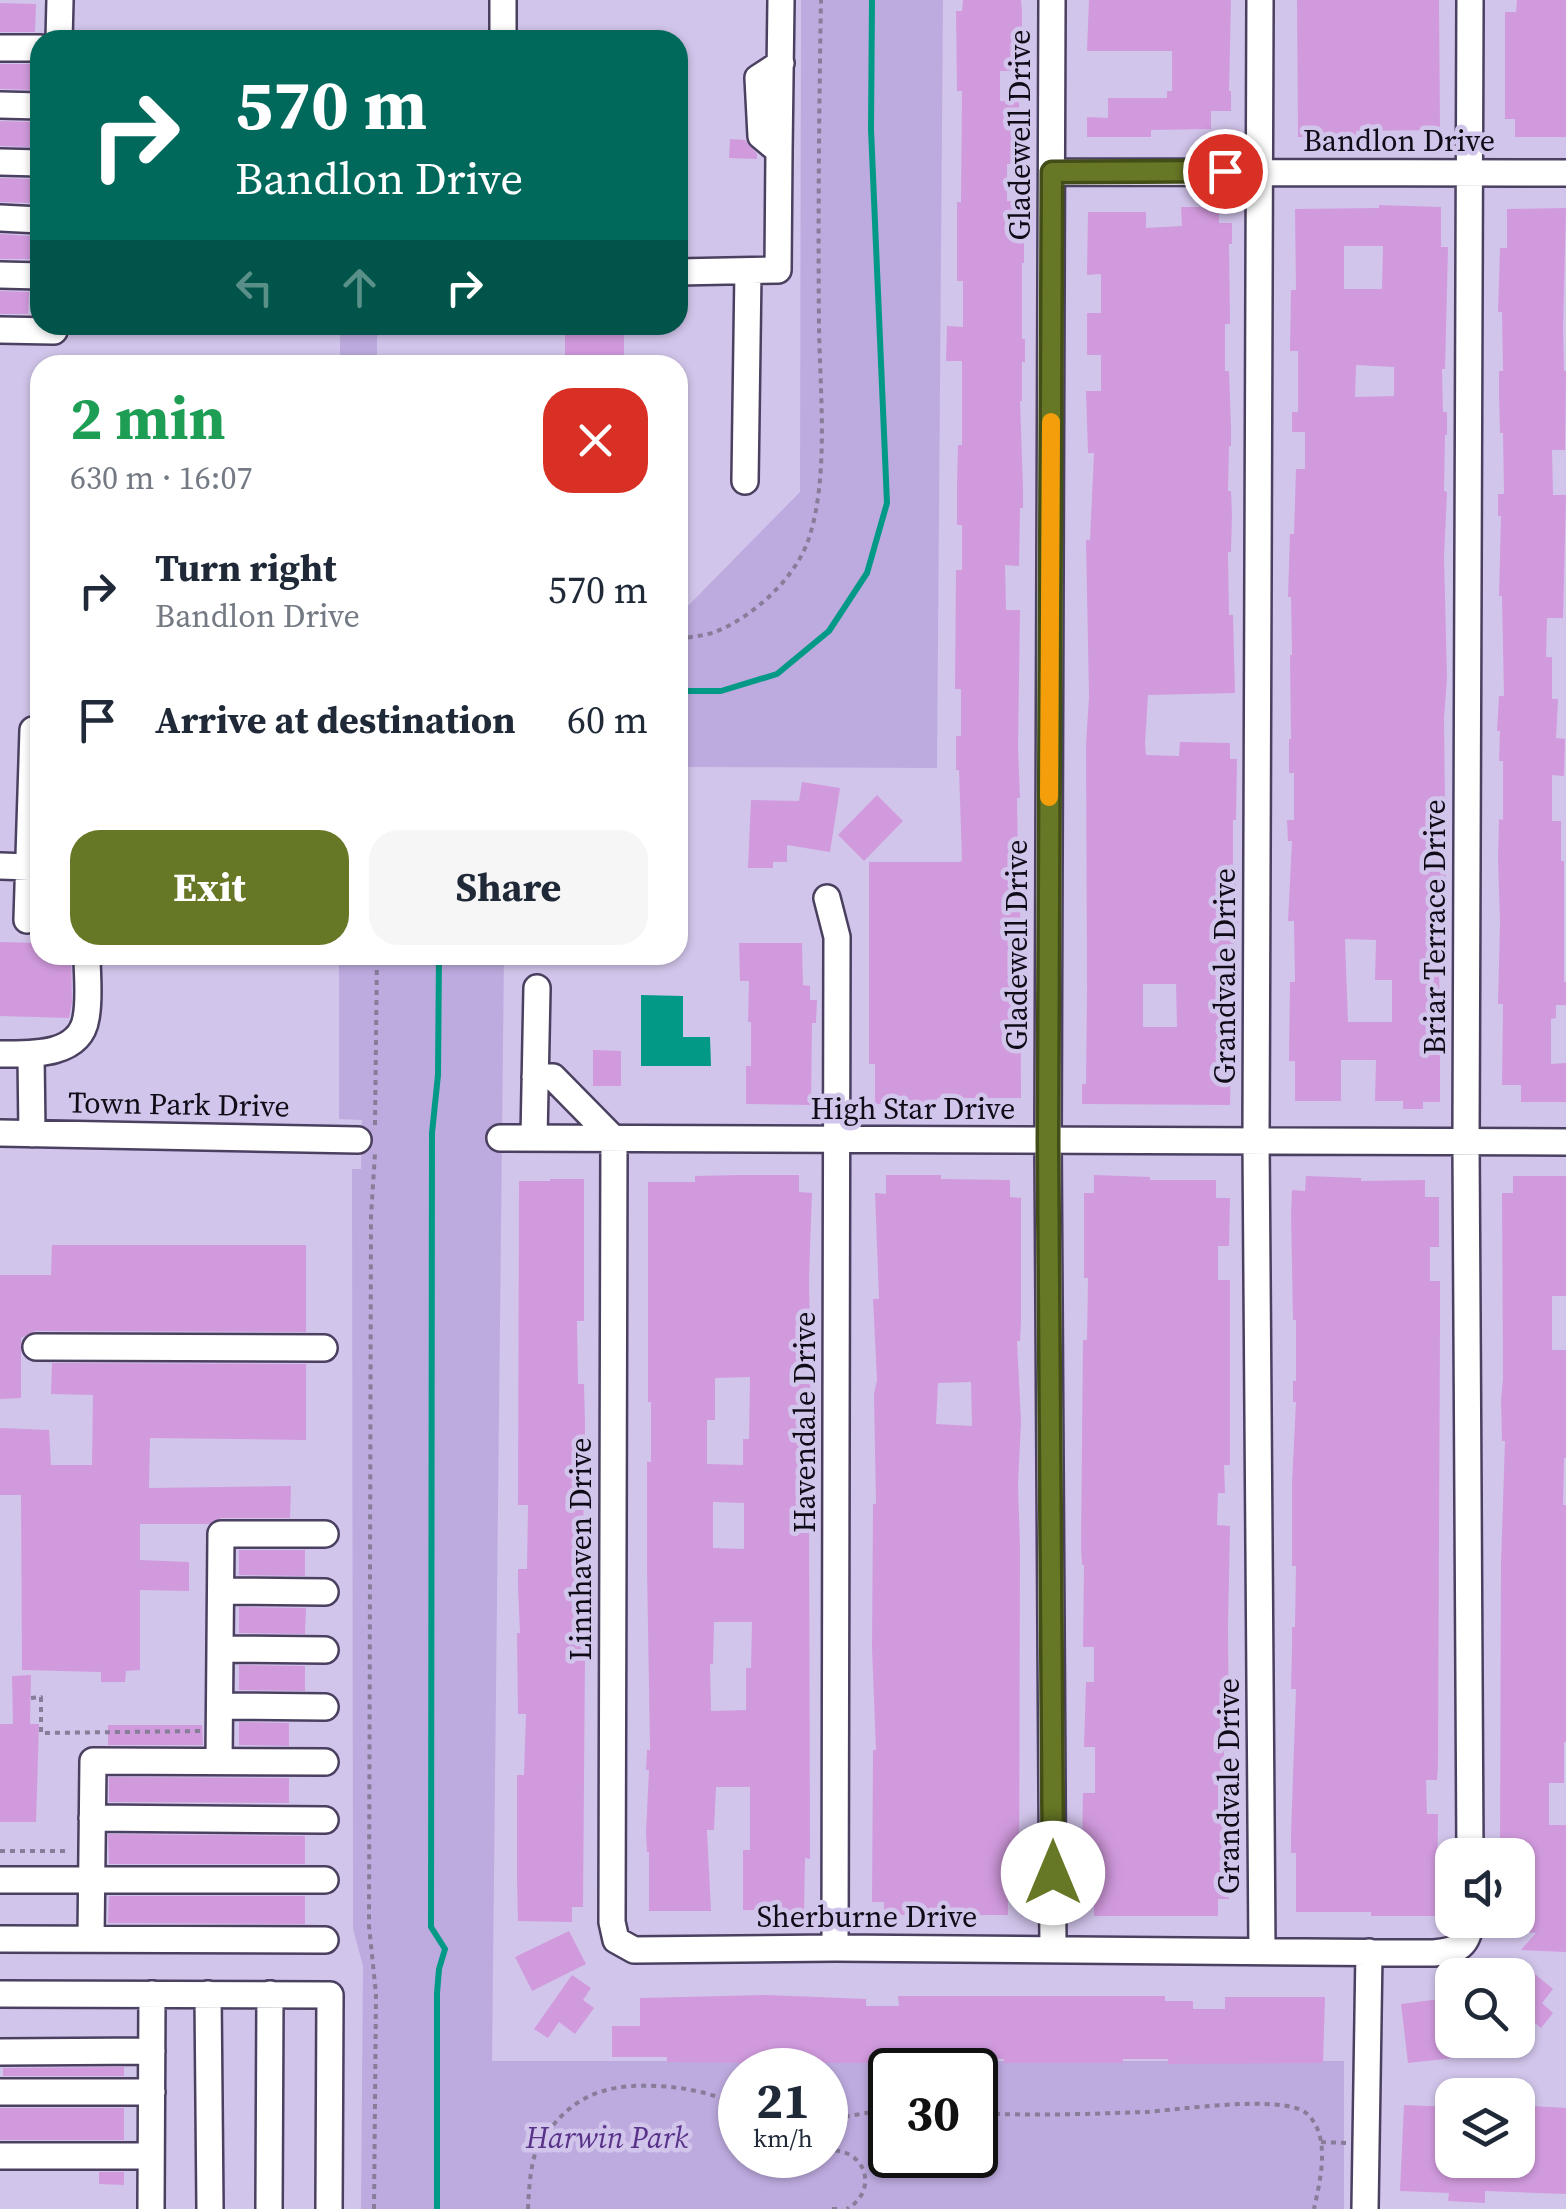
<!DOCTYPE html>
<meta charset="utf-8">
<style>
:root{--surface:#fff;--page:#f6f6f7;--text:#1f2937;--muted:#747a83;--accent:#667725}
body{margin:0;font-family:"Source Serif 4",serif;background:var(--page);color:var(--text);height:100vh;display:flex;flex-direction:column;font-size:38px;white-space:nowrap}
*{box-sizing:border-box;margin:0}
p{font-size:32px;color:var(--muted)}
.icon{flex:none;width:55px;height:55px;fill:none;stroke:currentColor;stroke-width:2;stroke-linecap:round;stroke-linejoin:round}
.map{position:relative;flex:1;overflow:hidden}
.side{position:absolute;left:30px;top:355px;width:658px;height:610px;display:flex;flex-direction:column;background:var(--surface);border-radius:30px;box-shadow:0 2px 8px #0004}
.side>*{flex:none}
.banner{position:absolute;left:30px;top:30px;width:658px;height:305px;border-radius:30px;box-shadow:0 2px 8px #0004;background:#00695c;color:#fff;overflow:hidden}
.tools{position:absolute;left:1435px;top:1838px;display:grid;gap:20px}
.tools a{display:grid;place-items:center;width:100px;height:100px;border-radius:20px;background:var(--surface);box-shadow:0 2px 8px #0004;font-size:50px}
.speed{position:absolute;left:718px;top:2048px;display:flex;gap:20px;font-size:50px;font-weight:700;text-align:center}
.speed>*{display:grid;place-content:center;width:130px;height:130px;border-radius:50%;background:var(--surface);box-shadow:0 2px 8px #0004;line-height:1}
.speed small{font-size:25px;font-weight:400}
.speed .limit{border:5px solid #111;border-radius:15px;background:#fff;color:#111}
.pin{position:absolute;display:grid;place-items:center;width:85px;height:85px;color:#fff;margin:-42px;border:5px solid #fff;border-radius:50%;box-shadow:0 2px 10px #0007}
.me{position:absolute;width:110px;margin:-55px;rotate:0deg;stroke-linejoin:round;filter:drop-shadow(0 0 8px #0008)}
.turn{display:flex;align-items:center;gap:35px;height:210px;padding:0 40px;font-size:45px}
.turn .icon{width:130px;height:130px;stroke-width:2.5}
.turn b{display:block;font-size:70px;line-height:85px}
.lanes{display:flex;align-items:center;height:95px;padding:0 40px;background:#0003;justify-content:center;gap:50px;direction:ltr}
.lanes .off{opacity:.35}
.round{display:grid;place-items:center;flex:none;width:105px;height:105px;border-radius:30px;background:var(--page)}
.summary{display:flex;align-items:center;justify-content:space-between;height:170px;padding:0 40px}
h1{font-size:60px;font-weight:700;line-height:75px;color:#1e9e55}
.action{display:flex;gap:20px;margin-top:auto;padding:20px 40px}
.action a{flex:1;height:115px;border-radius:30px;background:var(--accent);color:#fff;font-size:40px;font-weight:700;line-height:115px;text-align:center}
.action a+a{background:var(--page);color:var(--text)}
ul{padding:0;list-style:none}
li{display:flex;align-items:center;gap:30px;height:130px;padding:0 40px}
li div{flex:1}
li b{display:block;font-size:38px}
li em{font-style:normal}
.map>svg:first-child{display:block}
</style>
<div class="map">
<svg width="1566" height="2209" viewBox="0 0 1566 2209">
<rect width="100%" height="100%" fill="#d2c5eb"/>
<!-- green -->
<path fill="#bdabdf" fill-rule="evenodd" d="M801 0H943L937 768 678 767V616L800 492Z
M340 325H377V365H340Z
M339 955H504L492 2061H1344V2209H361L363 1966 353 1929 352 1169H361L362 1120 339 1119ZM740 2070H825V2155H740ZM890 2070H975V2155H890Z"/>
<!-- water -->
<path fill="#039987" d="M641 995 683 996V1037H710L711 1066H641Z"/>
<g fill="none" stroke-linecap="round" stroke-linejoin="round">
<!-- stream -->
<path stroke="#039987" stroke-width="6" d="M678 691H721L777 674 829 631 867 573 887 503 871 129 872 0
M437 2209V1993L439 1969 445 1949 431 1927 432 1133 438 1075 439 955"/>
</g>
<!-- building -->
<path fill="#d19add" fill-rule="evenodd" d="M963 0H1021L1022 11V71H1000V101H1019L1020 164H1007V201H1022L1024 244V263H1022V339H1025V362H1022V401H1020L1023 488V508H1020L1019 566 1005 565 1006 610H1020L1018 748 1020 798H1017L1018 860H1020L1021 1098H937V1105L875 1104V1064H869V862H960L962 860 959 770H956V736H961V689H955L956 570H962V525H957V485L958 445H962V361H946L947 326 963 327V281H957V202H961L962 91H957L956 11H962Z
M1089 0H1231L1229 91H1231V111H1211V129L1151 130V137H1087V117L1108 118V98H1167V91H1172V51H1087Z
M1297 0H1439L1440 130 1356 131V137H1298Z
M1517 0H1566V137H1515V119H1505V12H1516Z
M0 3 36 4 35 32H0Z
M0 64H35L34 90 0 89Z
M0 121 33 122 32 147 0 146Z
M730 139 745 140 757 154V159L729 158Z
M0 178 32 179V203L0 202Z
M1379 205 1441 207V247H1448L1446 331 1445 369H1442L1443 412H1447V435H1445L1444 491 1447 492 1444 556 1447 678 1444 718 1446 896H1443L1441 942H1444V963H1439L1440 1022H1445V1045H1440V1102H1423V1109H1403V1101H1375L1376 1060H1341V1101H1295V1061H1289L1290 982H1295L1294 921H1288L1292 841H1288L1287 820H1294V773H1289V739H1291L1290 655H1292L1291 597H1288L1290 534H1294L1296 469H1305V432H1292V412H1298V351H1290L1291 290H1296L1295 209 1379 208ZM1344 246H1383L1382 289H1344ZM1356 365 1394 367V396L1355 397ZM1345 939 1376 940 1375 980H1392V1022H1348Z
M1181 207H1219V223H1232V244H1229L1230 324H1225V371H1229L1231 427V446H1229L1228 491H1231L1232 514 1231 552H1228L1229 615H1233L1235 693 1148 695 1145 744 1146 755 1179 756 1180 742 1230 743V759H1237L1236 820H1233V881H1236L1235 920H1238L1237 942H1234V983H1231L1230 1044H1235V1064H1231L1230 1105 1082 1104V1084H1086L1087 989 1086 744 1089 697 1086 540H1090L1094 453H1088L1086 391H1101V355H1087V313H1101V274L1087 275 1088 212H1146V228L1182 226ZM1143 984H1176L1177 1027H1143Z
M1566 208 1563 328 1564 371H1566L1565 450H1552L1553 495H1566L1563 618H1547L1546 657H1552V699H1558L1556 738 1565 739 1564 776 1552 775V821H1561V861H1564V982H1566V1005H1556V1018L1551 1019V1064L1566 1063V1102H1521V1085H1502L1503 1004H1498L1500 922 1498 859 1499 819 1503 820V761H1499L1500 731H1497L1499 696H1504L1502 596H1499L1501 516H1498V494H1504L1503 433H1500L1499 394V371H1503L1502 312H1498L1500 248H1507V209Z
M0 234 30 236V259H0Z
M0 291 29 292 28 314H0Z
M565 325H624V365H565Z
M802 782 840 788 830 852 787 845V862H773V868H748L751 800 799 801Z
M877 795 903 821 864 861 838 835Z
M0 942 40 943V955H71L72 1002 69 1018 0 1016Z
M739 943H802L803 985 810 986V1000H817L816 1023H812L811 1105 746 1104V1066H751V1022H748L749 981H740Z
M593 1050 621 1051V1086H593Z
M738 1175H799V1192L812 1193 809 1278 812 1463V1484H809L810 1859 805 1858 804 1911 743 1910V1850H750V1787H716L714 1830H707L711 1911H649V1852H647L646 1832 649 1770H646L647 1750H650L647 1566V1462H651V1402H648V1182H695V1176ZM750 1377 749 1439H743V1465L707 1464V1420H715V1378ZM713 1502 744 1503V1549L713 1548ZM714 1622H752L751 1668H746V1710L711 1711 710 1664H713Z
M886 1175H941V1179L1010 1180V1197L1021 1198V1320L1020 1341H1017L1021 1421 1018 1485 1020 1547 1019 1897 1008 1896V1915H884V1902H872L873 1750H876L872 1648 873 1504H876L874 1394 877 1380 873 1299H879L875 1193 886 1194ZM971 1382 972 1426 936 1424 938 1383Z
M1094 1175 1150 1177V1180H1216V1198H1230L1229 1246H1218V1280H1230V1465H1224L1225 1493H1218L1217 1525 1230 1526 1228 1627 1229 1751H1224V1779H1218V1813L1228 1814 1229 1899H1218V1916H1094V1902H1081L1083 1793H1095V1747H1084L1086 1682H1094V1647H1083L1084 1565H1082L1081 1547 1083 1340H1087L1088 1278H1084V1193H1094Z
M1306 1176 1361 1178V1181L1425 1180V1197H1439V1247H1430V1281H1440V1322L1438 1765 1437 1780H1426L1427 1814H1438L1437 1916H1371V1912H1296V1853H1291V1835L1296 1689H1291L1292 1648V1627H1295L1296 1566H1292V1483L1296 1402H1293V1381H1296V1320H1293L1291 1214 1292 1190 1305 1191Z
M1513 1176H1566V1296H1552V1350H1566V1458H1564L1563 1505H1566V1742H1564V1783H1549V1825H1566V1952L1521 1950 1536 1933 1518 1932V1855H1510V1846H1500L1501 1563 1505 1441H1502L1501 1400 1503 1378 1502 1193H1513Z
M550 1179H584V1321H577L578 1384H584L585 1424 582 1599 585 1655 583 1907H572V1922L518 1921 517 1881V1775H524L526 1714H518L517 1633H520L518 1588V1569H527L528 1505H518L519 1181H550Z
M52 1245H306V1332L35 1331 21 1338V1398L0 1399V1275H51Z
M52 1363 306 1364V1440L150 1438 149 1488 291 1486 290 1518H221L209 1524H140V1560L189 1562V1591L140 1590V1670L126 1671 125 1682H101V1672L22 1670 21 1495H0V1428L49 1430 51 1465H92L93 1395 51 1394Z
M239 1550H305V1576L239 1575Z
M239 1607 306 1608 305 1634 239 1633Z
M239 1665 305 1666V1691L239 1690Z
M31 1675 30 1724H39L36 1822H0V1724H13L12 1676Z
M239 1722 289 1723V1746L239 1745Z
M108 1725H202L203 1745H108Z
M109 1777 289 1778V1803L109 1802Z
M108 1834 305 1836V1864H109Z
M109 1896H305V1924L108 1923Z
M569 1931 586 1964 532 1991 515 1957Z
M1518 1960 1553 1989 1542 2003 1553 2013 1541 2028 1518 2009Z
M572 1975 591 1988 583 2000 594 2008 575 2034 559 2022 548 2038 534 2029Z
M767 1995 866 1999V2006H899L898 1996H1165V2001H1193V2009H1225V1997H1325L1323 2063 1168 2064V2059H1123V2063H1003L1004 2059 957 2058V2063H749L667 2062V2057H612V2026H640V1998Z
M1440 1999V2004L1452 2001V2040H1466L1470 2054 1453 2058 1408 2063 1401 2004Z
M124 2067V2076H3V2068Z
M1404 2105 1452 2107V2160H1518V2105L1566 2108V2194L1485 2191V2203L1448 2201 1449 2193 1400 2191Z
M0 2108H124V2140H0Z
M99 2172H124V2185L99 2184Z"/>
<g fill="none" stroke-linecap="round" stroke-linejoin="round">
<defs>
<path id="minor" d="M1052 0 1048 1141 1053 1950
M1260 0 1256 1141 1262 1951
M1470 0 1466 1142 1470 1855
M59 40 60 0
M503 40V0
M0 48H40
M0 105 40 106
M779 151 781 0
M0 162 40 163
M1052 172 1566 173
M0 218 40 220
M678 272 778 270 779 151 761 136 758 78 781 63
M0 275 40 276
M0 330 54 331V325
M745 481 748 271
M0 866 29 867
M827 898 837 937 835 1948
M27 920 33 730
M0 1054C29 1054 80 1057 86 1018 90 998 87 975 87 955
M31 1055 32 1134
M535 1077H553L614 1139
M0 1133 358 1140
M500 1138 1566 1142
M534 1138 537 988
M614 1139 612 1922 616 1940 634 1950 835 1948 1434 1953C1460 1950 1467 1947 1471 1920
M36 1347 324 1348
M221 1591 325 1592
M220 1649 325 1650
M220 1706 325 1707
M219 1761 221 1534H325
M92 1818 325 1820
M0 1880H325
M0 1939 325 1940
M91 1939 93 1761 325 1762
M0 1994 330 1995 329 2209
M208 1994 210 2209
M0 2052 152 2051
M0 2092H152
M0 2156H151
M151 2209 152 1994
M269 2209 270 1994
M1365 2209 1369 1952"/>
</defs>
<!-- minor casing -->
<use href="#minor" stroke="#4b4060" stroke-width="30"/>
<!-- path -->
<path stroke="#877d99" stroke-width="4" stroke-dasharray="5 5" stroke-linecap="butt" d="M678 639C689 637 703 636 715 632 753 617 796 578 809 538 829 477 820 391 819 327 818 218 819 109 821 0
M375 1125 377 955
M31 1698 41 1697V1733L200 1731
M0 1851H70
M975 2113C1031 2116 1089 2114 1145 2112 1179 2110 1282 2094 1306 2113 1332 2135 1320 2181 1314 2209
M825 2120 890 2109
M1321 2142 1346 2143
M825 2151C864 2145 881 2189 847 2209
M803 2172 808 2163 816 2155
M374 2209 376 1994 369 1926 371 1216 375 1154
M528 2209C529 2189 530 2167 537 2148 541 2139 548 2131 555 2123 583 2090 617 2084 659 2086 688 2088 713 2093 740 2106
M832 2209H840"/>
<!-- minor -->
<use href="#minor" stroke="#fff" stroke-width="25"/>
</g>
<g fill="none" stroke-linecap="round" stroke-linejoin="round">
<defs>
<path id="route" d="M1053 1873 1048 1141 1052 172 1225 171"/>
</defs>
<!-- route casing -->
<use href="#route" stroke="#424d18" stroke-width="25"/>
<!-- route -->
<use href="#route" stroke="#667725" stroke-width="18"/>
<!-- slow -->
<path stroke="#f59e0b" stroke-width="18" d="M1049 797 1051 422"/>
</g>
<g text-anchor="middle" dominant-baseline="central" stroke-width="9" stroke-linejoin="round" paint-order="stroke">
<!-- street labels -->
<g font-size="30" fill="#0f0b17" stroke="#d2c5eb">
<text transform="translate(1019 135) rotate(-90)">Gladewell Drive</text>
<text x="1399" y="140">Bandlon Drive</text>
<text transform="translate(1434 927) rotate(-90)">Briar Terrace Drive</text>
<text transform="translate(1016 945) rotate(-90)">Gladewell Drive</text>
<text transform="translate(1224 976) rotate(-90)">Grandvale Drive</text>
<text transform="translate(179 1104) rotate(1)">Town Park Drive</text>
<text x="913" y="1108">High Star Drive</text>
<text transform="translate(804 1422) rotate(-90)">Havendale Drive</text>
<text transform="translate(580 1549) rotate(-90)">Linnhaven Drive</text>
<text transform="translate(1228 1786) rotate(-90)">Grandvale Drive</text>
<text x="867" y="1916">Sherburne Drive</text>
</g>
<!-- park labels -->
<g font-size="30" font-style="italic" fill="#59338a" stroke="#d2c5eb">
<text x="607" y="2137">Harwin Park</text>
</g>
</g>
</svg>
<div class="tools">
<a><svg class="icon" aria-label="sound" viewBox="0 0 24 24"><path d="M4 9h4l5-4v14l-5-4H4zM17 9q2 3 0 6"/></svg></a>
<a><svg class="icon" aria-label="search" viewBox="0 0 24 24"><circle cx="10" cy="10" r="6"/><path d="M15 15l6 6"/></svg></a>
<a><svg class="icon" aria-label="layers" viewBox="0 0 24 24"><path d="M12 4l9 5-9 5-9-5zM3 14l9 5 9-5"/></svg></a>
</div>
<div class="speed"><div>21<small>km/h</small></div><div class="limit">30</div></div>
<div class="pin" style="left:1225px;top:171px;background:#d93025"><svg class="icon" aria-label="arrive" viewBox="0 0 24 24"><path d="M6 21V4h12l-3 4 3 4H6"/></svg></div>
<svg class="me" style="left:1053px;top:1873px" viewBox="-20 -20 40 40"><circle r="19" fill="#fff"/><path d="M0-13L10 11 0 6-10 11z" fill="#667725"/></svg>
<div class="banner">
<div class="turn"><svg class="icon" aria-label="right" viewBox="0 0 24 24"><path d="M7 20v-9h11M14 6l5 5-5 5"/></svg><div><b>570 m</b>Bandlon Drive</div></div>
<div class="lanes"><svg class="icon off" aria-label="left" viewBox="0 0 24 24"><path d="M17 20v-9H6M10 6l-5 5 5 5"/></svg><svg class="icon off" aria-label="ahead" viewBox="0 0 24 24"><path d="M12 20V5M6 11l6-6 6 6"/></svg><svg class="icon" aria-label="right" viewBox="0 0 24 24"><path d="M7 20v-9h11M14 6l5 5-5 5"/></svg></div>
</div>
<section class="side">
<div class="summary"><div><h1>2 min</h1><p>630 m · 16:07</p></div><a class="round" style="background:#d93025;color:#fff"><svg class="icon" aria-label="close" viewBox="0 0 24 24"><path d="M6 6l12 12M18 6L6 18"/></svg></a></div>
<ul>
<li><svg class="icon" aria-label="right" viewBox="0 0 24 24"><path d="M7 20v-9h11M14 6l5 5-5 5"/></svg><div><b>Turn right</b><p>Bandlon Drive</p></div><em>570 m</em></li>
<li><svg class="icon" aria-label="arrive" viewBox="0 0 24 24"><path d="M6 21V4h12l-3 4 3 4H6"/></svg><div><b>Arrive at destination</b></div><em>60 m</em></li>
</ul>
<div class="action"><a>Exit</a><a>Share</a></div>
</section>
</div>
